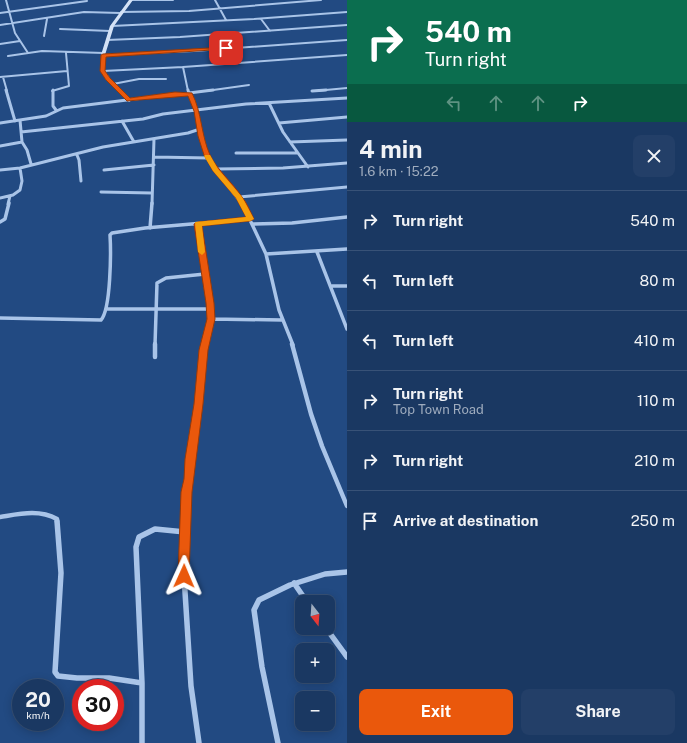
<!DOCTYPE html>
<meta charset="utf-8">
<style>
:root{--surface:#1a3862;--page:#233f68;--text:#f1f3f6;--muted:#9facbe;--line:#385277;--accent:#ea580c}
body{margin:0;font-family:"Public Sans",sans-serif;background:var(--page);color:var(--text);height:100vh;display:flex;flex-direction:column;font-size:15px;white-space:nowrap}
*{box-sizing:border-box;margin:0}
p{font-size:13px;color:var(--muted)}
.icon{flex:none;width:22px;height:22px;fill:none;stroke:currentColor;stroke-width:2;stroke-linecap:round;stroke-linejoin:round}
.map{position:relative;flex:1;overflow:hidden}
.side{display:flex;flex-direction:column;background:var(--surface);width:340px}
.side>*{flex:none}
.guide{background:#0b6e4f;color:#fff;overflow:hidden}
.needle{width:26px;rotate:163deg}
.buttons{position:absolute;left:295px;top:595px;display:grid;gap:8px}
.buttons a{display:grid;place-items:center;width:40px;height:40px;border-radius:8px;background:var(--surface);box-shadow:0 2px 10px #0003,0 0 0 1px var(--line);font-size:20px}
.speed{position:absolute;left:12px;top:679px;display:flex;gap:8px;font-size:20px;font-weight:700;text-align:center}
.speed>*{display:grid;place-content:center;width:52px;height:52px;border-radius:50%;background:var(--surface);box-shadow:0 2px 10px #0003,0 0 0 1px var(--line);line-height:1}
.speed small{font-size:10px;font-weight:400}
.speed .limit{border:6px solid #d22;background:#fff;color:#111}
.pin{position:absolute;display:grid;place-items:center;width:34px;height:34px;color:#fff;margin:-17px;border-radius:8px;box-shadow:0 2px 6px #0006}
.me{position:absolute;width:44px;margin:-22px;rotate:1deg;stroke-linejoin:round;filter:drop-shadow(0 0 3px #0008)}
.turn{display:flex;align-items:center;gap:14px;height:84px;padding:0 12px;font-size:18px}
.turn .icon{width:52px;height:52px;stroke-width:2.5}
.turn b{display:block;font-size:28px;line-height:34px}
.lanes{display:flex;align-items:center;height:38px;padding:0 12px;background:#0003;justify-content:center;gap:20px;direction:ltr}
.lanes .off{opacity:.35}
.round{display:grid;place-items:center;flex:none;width:42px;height:42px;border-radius:8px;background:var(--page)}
.summary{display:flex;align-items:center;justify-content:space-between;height:68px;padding:0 12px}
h1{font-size:24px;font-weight:700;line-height:30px}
.button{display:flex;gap:8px;margin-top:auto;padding:8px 12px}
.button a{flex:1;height:46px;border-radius:8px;background:var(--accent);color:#fff;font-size:16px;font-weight:700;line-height:46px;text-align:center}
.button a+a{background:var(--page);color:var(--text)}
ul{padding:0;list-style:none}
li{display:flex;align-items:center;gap:12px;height:60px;padding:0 12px;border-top:1px solid var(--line)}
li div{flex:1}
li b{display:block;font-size:15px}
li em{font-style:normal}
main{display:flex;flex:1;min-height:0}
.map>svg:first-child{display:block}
</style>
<main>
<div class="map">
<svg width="347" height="743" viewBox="0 0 347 743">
<rect width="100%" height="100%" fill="#224a82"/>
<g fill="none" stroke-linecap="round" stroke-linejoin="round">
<!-- street-far4 -->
<path stroke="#a9c4e8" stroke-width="2" d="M6 0 15 33 28 53
M130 0H173
M215 0 226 20
M121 12 189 11 321 0
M0 13 87 1
M261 19 270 31
M0 25 84 12 120 13
M112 26 254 19 347 12
M60 29 110 31
M44 36 47 19
M107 40 180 37 347 25
M0 44 20 41
M103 55 194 51 347 40
M8 56 42 51 104 53
M183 67 188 91
M103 71 183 67 347 55
M0 77 67 71
M3 77 7 91
M113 84 139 79H166
M52 91 69 86 66 53
M206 91 249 85
M315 91 347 88"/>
<!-- street-far3 -->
<path stroke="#a9c4e8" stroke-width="3" d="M6 90 15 121
M53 90V106L56 110
M188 90 189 94
M312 91 326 90
M189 93 213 90
M269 103 283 132 308 167
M20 120 22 142 27 150 31 164
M122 121 134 142
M0 123 46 116 63 108 175 94H190L197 111 201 136 207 155 215 169 242 204
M279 123 347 117
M21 132 143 119 163 114 246 104 347 98
M290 142 347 140
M0 146 22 142
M236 153H297
M77 155 79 160 81 181
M154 157 209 158
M215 169 283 168 347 163
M0 170 20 168 103 147 188 133 200 129
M104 170 154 165
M101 192 152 193
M239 197 347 187
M0 198 13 195 20 190 22 181 20 168
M8 204 10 196
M152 204 154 139"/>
<!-- street-far2 -->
<path stroke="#a9c4e8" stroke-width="3.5" d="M242 203 266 254 279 310 293 345
M0 222 5 219 9 203
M198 224 210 303 211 319 206 345
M252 224 292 223 347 217
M150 228 152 203
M317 252 347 329
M266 254 347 249
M332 286H347
M106 309H211
M0 318 101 320C111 309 111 251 110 235L112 233 145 228 250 219
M211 319 282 320
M155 345 157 283 166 278 205 274"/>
<!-- street-far1 -->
<path stroke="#a9c4e8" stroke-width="4.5" d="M292 344 311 414 322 446 347 506
M155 357V344
M0 517C19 514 39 509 57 519V522
M186 522 187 492 202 363 206 344"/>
<!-- street -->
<path stroke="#a9c4e8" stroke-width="5.5" d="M57 521 61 573 55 672 58 676 77 678H109L142 683V743
M186 521 184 576 191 686 199 743
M294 583 307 602
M326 628 347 657
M142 683 136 547 139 537 155 529 185 532
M278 743 262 667 254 610 259 600 290 585 325 574 347 572"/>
<!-- secondary -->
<path fill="#d4e2f6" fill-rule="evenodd" d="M129 0H133L114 26 105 55V71L110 78 132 100 129 102 106 80 101 71V55L110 26Z"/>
</g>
<!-- route -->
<path fill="#ea580c" stroke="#983908" d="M226 47 228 48 227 49 106 57 105 71 110 78 130 98 175 92 192 93C202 113 201 135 210 155 218 171 232 182 242 197 247 203 250 211 254 219L250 221 202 226 214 303 215 319 208 350 203 404 192 492 189 576 188 579 184 581 179 579 178 576 181 492 184 479 185 459 194 404 199 350 207 319 206 303 194 224 198 222 246 217 236 198 213 171 204 155 198 136 194 111 188 96 127 101 106 80 100 71 101 55 103 54Z"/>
<!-- slow -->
<path fill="#f59e0b" d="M205 155H210L218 169 242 197 254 219 250 221 202 226 205 252 202 255 198 252 195 222 246 217 236 198 213 171 204 156Z"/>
</svg>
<div class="buttons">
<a><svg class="needle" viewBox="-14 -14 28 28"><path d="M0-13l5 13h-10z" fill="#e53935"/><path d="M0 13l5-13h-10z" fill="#9facbe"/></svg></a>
<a>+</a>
<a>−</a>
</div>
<div class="speed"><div>20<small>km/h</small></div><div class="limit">30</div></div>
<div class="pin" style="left:226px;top:48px;background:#d93025"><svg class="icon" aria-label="arrive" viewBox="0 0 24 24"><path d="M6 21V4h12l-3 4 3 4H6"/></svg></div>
<svg class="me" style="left:184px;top:576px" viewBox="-20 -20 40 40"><path d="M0-17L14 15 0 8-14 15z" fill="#ea580c" stroke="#fff" stroke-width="4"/></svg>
</div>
<section class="side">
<div class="guide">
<div class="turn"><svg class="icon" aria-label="right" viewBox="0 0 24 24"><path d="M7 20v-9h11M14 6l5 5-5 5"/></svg><div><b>540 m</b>Turn right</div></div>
<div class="lanes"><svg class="icon off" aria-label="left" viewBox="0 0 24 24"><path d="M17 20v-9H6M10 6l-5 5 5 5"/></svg><svg class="icon off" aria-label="ahead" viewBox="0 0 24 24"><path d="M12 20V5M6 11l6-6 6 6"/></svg><svg class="icon off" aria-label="ahead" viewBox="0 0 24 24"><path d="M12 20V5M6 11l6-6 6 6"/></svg><svg class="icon" aria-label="right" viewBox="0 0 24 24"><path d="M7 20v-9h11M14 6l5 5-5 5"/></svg></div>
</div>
<div class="summary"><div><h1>4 min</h1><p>1.6 km · 15:22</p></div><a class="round"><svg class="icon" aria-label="close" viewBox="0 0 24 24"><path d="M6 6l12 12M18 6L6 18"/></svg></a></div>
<ul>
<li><svg class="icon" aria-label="right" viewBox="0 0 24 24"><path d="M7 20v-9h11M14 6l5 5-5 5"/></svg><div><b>Turn right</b></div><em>540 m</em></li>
<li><svg class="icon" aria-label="left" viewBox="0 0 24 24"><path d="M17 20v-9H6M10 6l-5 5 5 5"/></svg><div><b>Turn left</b></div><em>80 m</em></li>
<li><svg class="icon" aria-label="left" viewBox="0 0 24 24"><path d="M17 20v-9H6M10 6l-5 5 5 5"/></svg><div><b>Turn left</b></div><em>410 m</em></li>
<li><svg class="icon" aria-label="right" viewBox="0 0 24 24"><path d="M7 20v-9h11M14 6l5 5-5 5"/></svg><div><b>Turn right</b><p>Top Town Road</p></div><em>110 m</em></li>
<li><svg class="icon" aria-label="right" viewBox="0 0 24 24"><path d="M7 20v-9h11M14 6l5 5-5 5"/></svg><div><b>Turn right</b></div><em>210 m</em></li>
<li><svg class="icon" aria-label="arrive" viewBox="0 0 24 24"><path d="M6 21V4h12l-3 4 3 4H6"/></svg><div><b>Arrive at destination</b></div><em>250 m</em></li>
</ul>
<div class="button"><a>Exit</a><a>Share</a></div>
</section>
</main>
